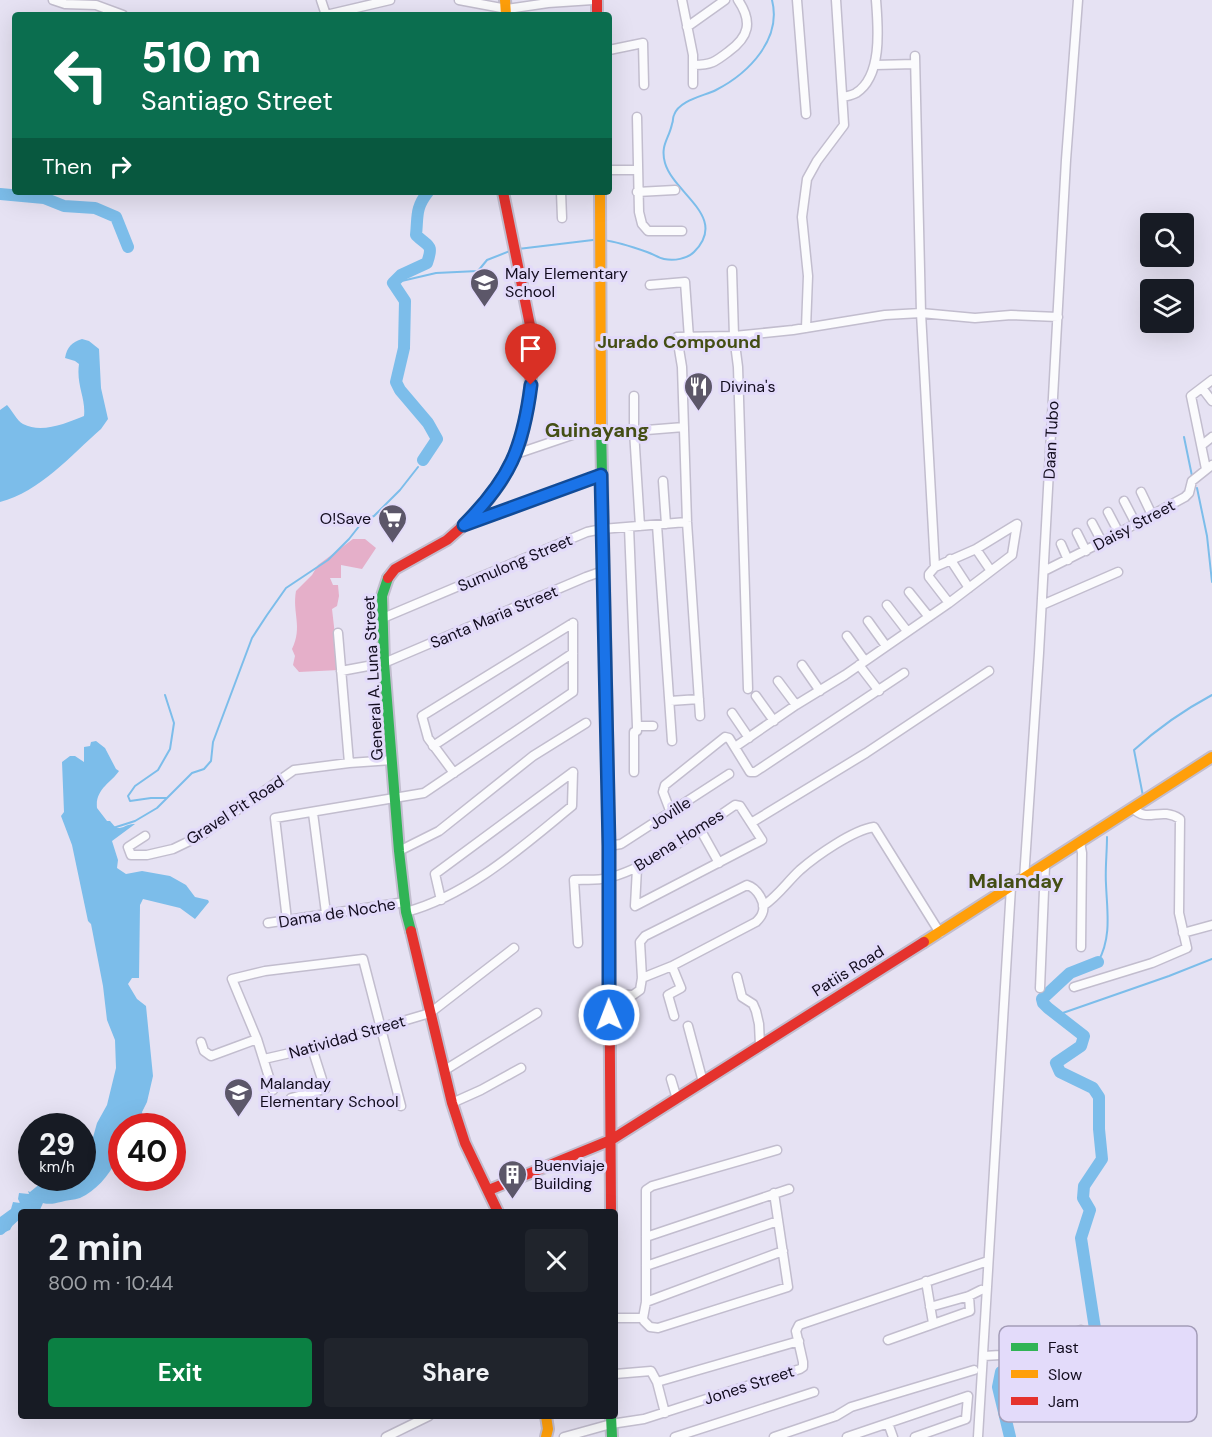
<!DOCTYPE html>
<meta charset="utf-8">
<style>
:root{--surface:#171b24;--page:#20242c;--text:#f1f3f6;--muted:#9ea1a6;--accent:#0b8043}
body{margin:0;font-family:"DM Sans",sans-serif;background:var(--page);color:var(--text);height:100vh;display:flex;flex-direction:column;font-size:22px;white-space:nowrap}
*{box-sizing:border-box;margin:0}
p{font-size:20px;color:var(--muted)}
.icon{flex:none;width:33px;height:33px;fill:none;stroke:currentColor;stroke-width:2;stroke-linecap:round;stroke-linejoin:round}
.map{position:relative;flex:1;overflow:hidden}
.sheet{position:absolute;left:18px;top:1209px;width:600px;height:210px;display:flex;flex-direction:column;background:var(--surface);border-radius:6px;box-shadow:0 6px 24px #0002}
.sheet>*{flex:none}
.top-card{position:absolute;left:12px;top:12px;width:600px;height:183px;border-radius:6px;box-shadow:0 6px 24px #0002;background:#0b6e4f;color:#fff;overflow:hidden}
.buttons{position:absolute;left:1140px;top:213px;display:grid;gap:12px}
.buttons a{display:grid;place-items:center;width:54px;height:54px;border-radius:6px;background:var(--surface);box-shadow:0 6px 24px #0002;font-size:30px}
.speed{position:absolute;left:18px;top:1113px;display:flex;gap:12px;font-size:30px;font-weight:700;text-align:center}
.speed>*{display:grid;place-content:center;width:78px;height:78px;border-radius:50%;background:var(--surface);box-shadow:0 6px 24px #0002;line-height:1}
.speed small{font-size:15px;font-weight:400}
.speed .limit{border:9px solid #d22;background:#fff;color:#111}
.pin{position:absolute;display:grid;place-items:center;width:51px;height:51px;color:#fff;margin:-62px -26px;border-radius:50% 50% 50% 0;rotate:-45deg;box-shadow:0 0 6px #0007}
.pin .icon{rotate:45deg}
.me{position:absolute;width:66px;margin:-33px;rotate:359deg;stroke-linejoin:round;filter:drop-shadow(0 0 4px #0008)}
.turn{display:flex;align-items:center;gap:21px;height:126px;padding:0 30px;font-size:27px}
.turn .icon{width:78px;height:78px;stroke-width:2.5}
.turn b{display:block;font-size:42px;line-height:51px}
.then{display:flex;align-items:center;height:57px;padding:0 30px;background:#0003;gap:12px;font-size:22px}
.round{display:grid;place-items:center;flex:none;width:63px;height:63px;border-radius:6px;background:var(--page)}
.head{display:flex;align-items:center;justify-content:space-between;height:102px;padding:0 30px}
h1{font-size:36px;font-weight:700;line-height:45px}
.action{display:flex;gap:12px;margin-top:auto;padding:12px 30px}
.action a{flex:1;height:69px;border-radius:6px;background:var(--accent);color:#fff;font-size:24px;font-weight:700;line-height:69px;text-align:center}
.action a+a{background:var(--page);color:var(--text)}
.map>svg:first-child{display:block}
</style>
<div class="map">
<svg width="1212" height="1437" viewBox="0 0 1212 1437">
<rect width="100%" height="100%" fill="#e6e2f3"/>
<!-- forest -->
<path fill="#e5afc9" d="M353 539H365L376 548 362 569 341 565V578H330L333 585H338L339 596 337 606 332 609 339 670 299 672 293 665 295 656 292 649C303 627 292 613 296 591L312 575 318 565Z"/>
<!-- water -->
<path fill="#7cbdea" d="M82 339 89 341 99 349 101 388 108 419 101 429C71 455 40 492 0 502V410L7 405C12 410 17 421 23 424 42 434 66 423 84 416 86 398 76 385 79 364L75 361 65 358C67 347 72 342 82 339Z
M96 741 105 748 116 769 119 771C111 783 95 789 97 808L107 821H110L116 828C123 829 128 823 135 824L112 841 118 860 117 868 126 874 142 871 170 876 186 885 195 897 208 900 209 902 195 919 180 908 143 899 140 905 139 978H132L128 984 137 999 146 1006 153 1076 147 1102 142 1112 143 1116 139 1123 136 1126H122L121 1147 114 1153 113 1157 117 1160C108 1176 96 1191 80 1198 74 1200 67 1200 61 1202 55 1203 51 1205 43 1203L39 1212H21V1220V1215L11 1214 9 1218 8 1224 12 1226 10 1230 0 1234V1217L11 1209 13 1202 20 1203 18 1199 19 1193 29 1194 28 1191 30 1192 47 1178H82L83 1152 92 1141 97 1123 107 1105 116 1068 115 1040 107 1020 103 986 91 924 88 921 72 845 61 816 64 812 62 762 70 756H75L84 762V747L90 746 91 742Z"/>
<g fill="none" stroke-linecap="round" stroke-linejoin="round">
<!-- stream -->
<path stroke="#7cbdea" stroke-width="2" d="M603 240C619 242 633 247 647 252 653 254 659 258 664 259 674 261 687 259 694 252 729 217 674 194 665 163 660 145 669 139 672 124 674 118 672 120 674 115 679 100 704 96 716 90 749 73 782 39 772 0
M518 249 593 240
M393 283 436 273 478 271 487 260 510 251
M1184 437 1192 476
M1197 488 1207 536 1212 582
M165 695 174 723 170 749 158 770 135 786 128 796 130 801 151 798H166
M1145 795 1143 796 1134 750C1158 728 1184 710 1212 695
M113 828 135 821 157 808 192 773 204 769 211 761 213 742 252 638 267 615 286 588 328 560 349 539 364 520 374 516 400 490 418 467
M1098 962C1112 937 1107 911 1106 884 1105 869 1107 853 1107 837
M1057 1015 1169 976 1212 959"/>
<!-- river -->
<path stroke="#7cbdea" stroke-width="12" d="M0 194 44 198 64 206 95 208 116 217 128 247
M423 460 437 439 428 423 400 390 396 382 404 348 405 301 393 283 401 275 427 263C434 243 428 247 416 235 418 217 415 208 428 192
M0 1229 26 1205
M1010 1437 998 1387 1001 1372 1086 1346 1092 1342 1096 1335 1081 1238 1090 1210 1083 1198 1084 1186 1102 1159 1099 1129V1097L1093 1088 1060 1072 1056 1063 1081 1046 1084 1036 1048 1008 1043 1003 1042 999 1070 973 1098 962"/>
<defs>
<path id="street" d="M53 0 65 4 96 5 123 15
M321 0 326 15
M459 0 507 9 548 3 593 0
M682 0 693 55V84
M797 0 806 114
M326 15 390 0
M687 27 725 0
M609 50 643 43 644 85
M915 56 921 313 935 567
M694 65C711 65 715 62 728 52 749 37 753 22 738 0
M875 65 915 64
M843 97C847 96 853 95 856 93 883 76 878 26 876 0
M637 117 639 212 642 224 648 231H682
M609 170H637
M561 192 562 218
M637 192 675 190
M732 270 734 336 738 367 748 689
M650 285 685 282 689 338
M806 328 808 276 802 217 807 179 817 161 844 125 836 0
M1202 388 1212 401
M634 396V431L640 526
M1202 445 1212 437
M516 454 581 432 634 431 684 427
M1206 469 1191 396 1212 380
M663 481 666 524
M1141 492 1152 515
M1124 501 1136 524
M1108 512 1119 533
M469 523 601 475
M1092 523 1102 542
M657 525 672 741
M629 527 637 726V731L634 732V772
M1077 533 1086 551
M1061 544 1068 560
M976 549 991 571
M950 559 969 588
M1044 571 1102 542 1185 497 1189 493 1192 481 1212 465
M909 592 929 617
M887 605 907 631
M1042 605 1118 572
M383 618 587 532 602 529 687 522
M868 621 886 646
M338 633 349 763
M847 636 865 661
M802 665 820 691
M859 665 879 691
M341 671 384 663 586 577 603 571
M778 681 796 705
M756 696 774 721
M670 701 699 699
M732 713 749 738
M700 716 687 522 682 367 677 337 734 336 793 330 885 315 921 313 975 318 1011 315 1058 317
M637 726H653
M433 746 573 653
M735 747 796 705 845 675 949 603 1012 555 1017 524 976 549 935 567 929 574V577L949 603
M454 773 428 738 422 716 573 623
M313 813 326 913
M671 813 663 792 665 785 725 737 729 738 750 772H755L904 673
M751 823 866 753 989 671
M700 829 719 863
M145 836 128 847 131 855H147L173 849 202 835 294 770 349 763 392 760
M1080 842 1082 853 1081 947
M609 846 621 844 729 774
M399 851 439 831 533 756 586 723
M1024 879 1039 653 1066 160 1078 0
M441 900 435 874 573 772
M763 906C778 896 787 882 800 870 816 856 853 830 874 827L940 933
M406 912C469 895 523 846 572 806L573 772
M287 920 275 818 424 793 573 692V623
M268 923 405 902
M1183 933 1212 925
M578 943 574 880C585 879 596 881 607 878 646 870 701 828 735 805L740 806 762 840 635 906 637 868
M672 966 681 988 668 995 674 1016
M737 977 742 997 753 1004 756 1011 759 1024 760 1045
M1074 987 1152 963 1187 948 1179 913 1180 819C1160 806 1147 824 1133 808
M1040 988 1045 866
M609 994 633 995 640 990 642 978 640 942 645 936 747 885C757 888 767 903 762 914 761 917 758 920 756 922L672 966 642 978
M688 1026 703 1082
M201 1042 204 1051 211 1056 257 1039
M264 1059 312 1048 430 1013 514 948
M445 1070 537 1013
M671 1079 677 1099
M273 1090 257 1039 232 979 265 971 363 959 401 1106
M291 1098 325 1089 312 1048
M452 1103 481 1090 521 1068
M646 1237 789 1189
M646 1266 778 1221
M926 1281 933 1323
M646 1302 783 1251
M930 1307 969 1296 981 1290
M615 1318H643L644 1321 650 1327 658 1328 788 1287 774 1193
M643 1318 646 1302V1190L652 1186 777 1150
M888 1340 970 1311 969 1296
M984 1356 1000 1355 1081 1330
M615 1374 651 1371 657 1382 665 1413
M657 1382 799 1341
M888 1423 893 1437
M386 1437 429 1416
M564 1437 611 1424 644 1419 800 1369 803 1367V1362L796 1331 799 1325 988 1261
M675 1437 814 1392
M774 1437 836 1416 851 1407 974 1370
M847 1437 968 1396 966 1419 915 1437
M978 1437 1011 887"/>
<path id="fast" d="M601 426 608 780
M388 578 382 596 384 663 399 851 406 912 411 931
M611 1416 612 1437"/>
<path id="slow" d="M505 0 506 15
M600 192 601 426
M924 942 1212 757
M546 1416 548 1429 546 1437"/>
<path id="jam" d="M597 0V15
M388 578 395 569 447 540 464 525 488 500 501 482 520 444 529 400 534 345 503 192
M608 780 611 1212
M411 931 452 1103 465 1143 498 1212
M489 1190 611 1140 924 942"/>
</defs>
<!-- street casing -->
<use href="#street" stroke="#c2bdce" stroke-width="11"/>
<!-- fast casing -->
<use href="#fast" stroke="#c2bdce" stroke-width="14"/>
<!-- slow casing -->
<use href="#slow" stroke="#c2bdce" stroke-width="14"/>
<!-- jam casing -->
<use href="#jam" stroke="#c2bdce" stroke-width="14"/>
<!-- street -->
<use href="#street" stroke="#fbfbfd" stroke-width="8"/>
<!-- fast -->
<use href="#fast" stroke="#30b455" stroke-width="10"/>
<!-- slow -->
<use href="#slow" stroke="#ff9f0a" stroke-width="10"/>
<!-- jam -->
<use href="#jam" stroke="#e5322d" stroke-width="10"/>
</g>
<g fill="none" stroke-linecap="round" stroke-linejoin="round">
<defs>
<path id="route" d="M531 385C523 448 510 479 464 525L601 475 609 846V1015"/>
</defs>
<!-- route casing -->
<use href="#route" stroke="#114b97" stroke-width="15"/>
<!-- route -->
<use href="#route" stroke="#1a73e8" stroke-width="10"/>
</g>
<!-- icons -->
<defs>
<symbol id="school-pin" viewBox="-11 -11 22 30"><path d="M0 17L-7.5 6A9.5 9.5 0 1 1 7.5 6Z" fill="#5c5769" stroke="#e3dbfa"/><path d="M0-5L7-2L0 1L-7-2ZM-4 1L0 2.5L4 1V4Q0 6-4 4Z" fill="#fff"/></symbol>
<symbol id="restaurant-pin" viewBox="-11 -11 22 30"><path d="M0 17L-7.5 6A9.5 9.5 0 1 1 7.5 6Z" fill="#5c5769" stroke="#e3dbfa"/><path d="M-5-6h1v4h1v-4h1v4h1v-4h1v5L-1.5 .5V6h-2V.5L-5-1ZM5-6V6H3V1.5H1.5Q1.5-4 5-6Z" fill="#fff"/></symbol>
<symbol id="supermarket-pin" viewBox="-11 -11 22 30"><path d="M0 17L-7.5 6A9.5 9.5 0 1 1 7.5 6Z" fill="#5c5769" stroke="#e3dbfa"/><path d="M-6-5.5h2.5l.6 2H6L4.5 2H-2.5L-4.4-4H-6ZM-1.5 3.2a1.3 1.3 0 1 0 .1 0ZM3 3.2a1.3 1.3 0 1 0 .1 0Z" fill="#fff"/></symbol>
<symbol id="building-pin" viewBox="-11 -11 22 30"><path d="M0 17L-7.5 6A9.5 9.5 0 1 1 7.5 6Z" fill="#5c5769" stroke="#e3dbfa"/><path d="M-4-6H4V6H1V3H-1V6H-4ZM-2.5-4.3h1.7v1.8h-1.7ZM.8-4.3h1.7v1.8H.8ZM-2.5-1h1.7V.8h-1.7ZM.8-1h1.7V.8H.8Z" fill="#fff"/></symbol>
</defs>
<g fill-rule="evenodd">
<use href="#school-pin" x="468" y="266" width="33" height="45"/>
<use href="#restaurant-pin" x="682" y="370" width="33" height="45"/>
<use href="#supermarket-pin" x="376" y="502" width="33" height="45"/>
<use href="#school-pin" x="222" y="1076" width="33" height="45"/>
<use href="#building-pin" x="496" y="1158" width="33" height="45"/>
</g>
<g text-anchor="middle" dominant-baseline="central" stroke-width="6" stroke-linejoin="round" paint-order="stroke">
<!-- poi labels -->
<g font-size="16" fill="#120c1e" stroke="#e3dbfa" text-anchor="start">
<text x="505" y="273">Maly Elementary<tspan x="505" dy="18">School</tspan></text>
<text x="720" y="386">Divina's</text>
<text x="371" y="518" text-anchor="end">O!Save</text>
<text x="260" y="1083">Malanday<tspan x="260" dy="18">Elementary School</tspan></text>
<text x="534" y="1165">Buenviaje<tspan x="534" dy="18">Building</tspan></text>
</g>
<!-- street labels -->
<g font-size="16" fill="#120c1e" stroke="#e3dbfa">
<text transform="translate(1051 440) rotate(-87)">Daan Tubo</text>
<text transform="translate(1134 525) rotate(-28)">Daisy Street</text>
<text transform="translate(515 563) rotate(-23)">Sumulong Street</text>
<text transform="translate(494 617) rotate(-23)">Santa Maria Street</text>
<text transform="translate(373 678) rotate(-93)">General A. Luna Street</text>
<text transform="translate(235 810) rotate(-33)">Gravel Pit Road</text>
<text transform="translate(670 813) rotate(-33)">Joville</text>
<text transform="translate(679 840) rotate(-32)">Buena Homes</text>
<text transform="translate(337 913) rotate(-9)">Dama de Noche</text>
<text transform="translate(848 971) rotate(-32)">Patiis Road</text>
<text transform="translate(347 1037) rotate(-16)">Natividad Street</text>
<text transform="translate(749 1385) rotate(-18)">Jones Street</text>
</g>
<!-- neighbourhood labels -->
<g font-size="18" font-weight="bold" fill="#444e15" stroke="#e3dbfa">
<text x="679" y="342">Jurado Compound</text>
</g>
<!-- quarter labels -->
<g font-size="20" font-weight="bold" fill="#444e15" stroke="#e3dbfa">
<text x="597" y="430">Guinayang</text>
<text x="1016" y="881">Malanday</text>
</g>
</g>
<!-- legend -->
<rect x="999" y="1326" width="198" height="96" rx="9" fill="#e3dbfa" stroke="#a49db8" stroke-width="1.5"/>
<rect x="1011" y="1343" width="27" height="8" fill="#30b455"/>
<rect x="1011" y="1370" width="27" height="8" fill="#ff9f0a"/>
<rect x="1011" y="1397" width="27" height="8" fill="#e5322d"/>
<g font-size="16" fill="#120c1e">
<text x="1048" y="1353">Fast</text>
<text x="1048" y="1380">Slow</text>
<text x="1048" y="1407">Jam</text>
</g>
</svg>
<div class="buttons">
<a><svg class="icon" aria-label="search" viewBox="0 0 24 24"><circle cx="10" cy="10" r="6"/><path d="M15 15l6 6"/></svg></a>
<a><svg class="icon" aria-label="layers" viewBox="0 0 24 24"><path d="M12 4l9 5-9 5-9-5zM3 14l9 5 9-5"/></svg></a>
</div>
<div class="speed"><div>29<small>km/h</small></div><div class="limit">40</div></div>
<div class="pin" style="left:531px;top:385px;background:#d93025"><svg class="icon" aria-label="arrive" viewBox="0 0 24 24"><path d="M6 21V4h12l-3 4 3 4H6"/></svg></div>
<svg class="me" style="left:609px;top:1015px" viewBox="-20 -20 40 40"><circle r="17" fill="#1a73e8" stroke="#fff" stroke-width="3"/><path d="M0-11L8 9 0 5-8 9z" fill="#fff"/></svg>
<div class="top-card">
<div class="turn"><svg class="icon" aria-label="left" viewBox="0 0 24 24"><path d="M17 20v-9H6M10 6l-5 5 5 5"/></svg><div><b>510 m</b>Santiago Street</div></div>
<div class="then">Then<svg class="icon" aria-label="right" viewBox="0 0 24 24"><path d="M7 20v-9h11M14 6l5 5-5 5"/></svg></div>
</div>
<section class="sheet">
<div class="head"><div><h1>2 min</h1><p>800 m · 10:44</p></div><a class="round"><svg class="icon" aria-label="close" viewBox="0 0 24 24"><path d="M6 6l12 12M18 6L6 18"/></svg></a></div>
<div class="action"><a>Exit</a><a>Share</a></div>
</section>
</div>
